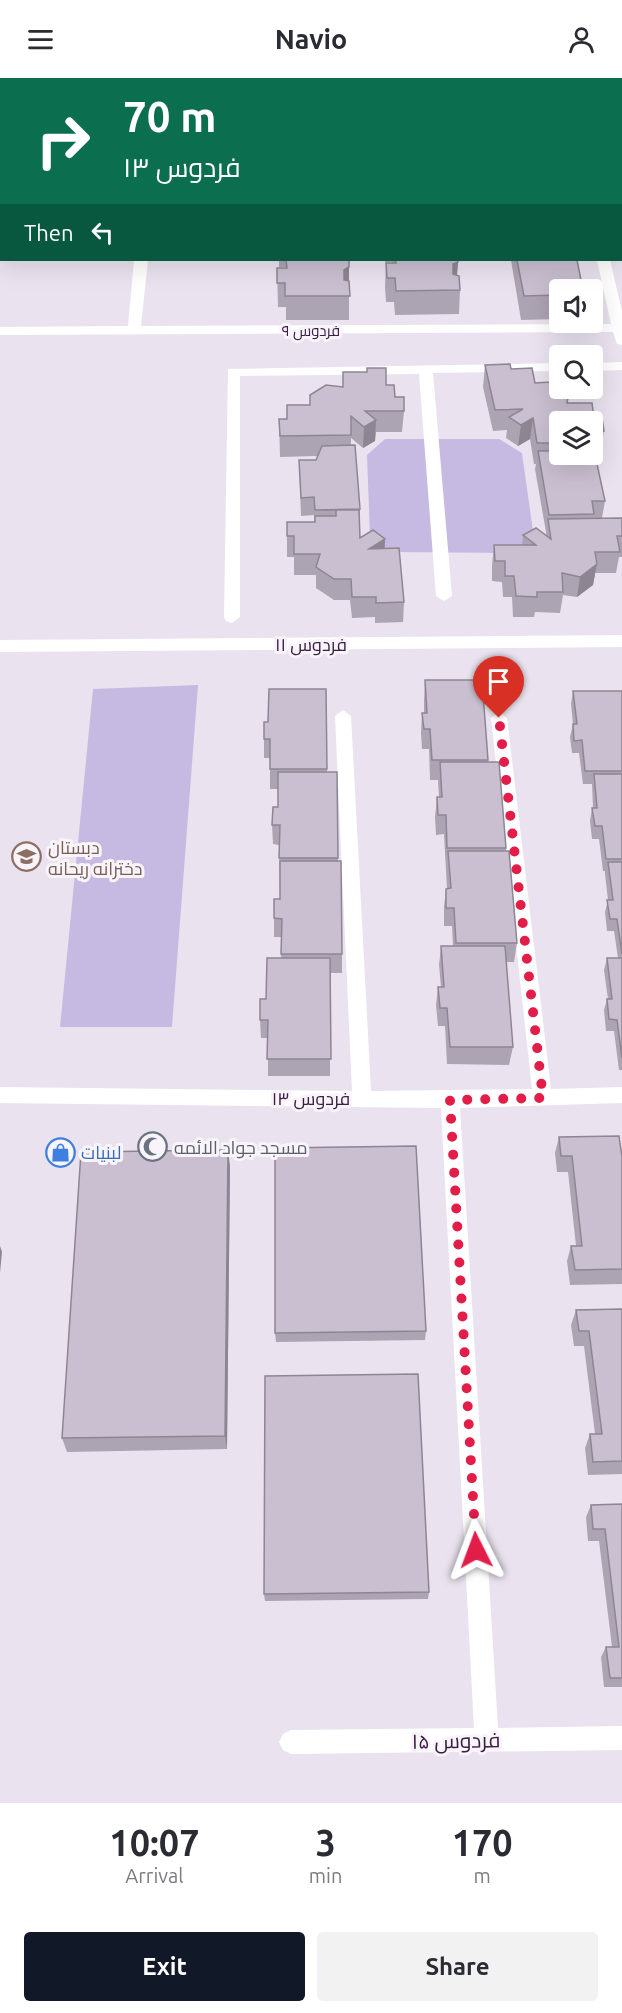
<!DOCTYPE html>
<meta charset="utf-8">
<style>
:root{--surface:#fff;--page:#f2f2f3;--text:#2b2b33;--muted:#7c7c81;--accent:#111827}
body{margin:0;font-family:Ubuntu,Cairo,sans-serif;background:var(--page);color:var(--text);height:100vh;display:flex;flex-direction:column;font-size:22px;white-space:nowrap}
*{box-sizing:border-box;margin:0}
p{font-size:20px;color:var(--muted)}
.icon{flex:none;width:33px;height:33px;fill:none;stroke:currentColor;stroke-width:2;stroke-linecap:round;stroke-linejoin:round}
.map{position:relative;height:1725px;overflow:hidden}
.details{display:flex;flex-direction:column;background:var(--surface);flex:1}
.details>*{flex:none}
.hud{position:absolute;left:0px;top:0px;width:622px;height:183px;box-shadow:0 6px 24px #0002;background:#0b6e4f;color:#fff;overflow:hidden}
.tools{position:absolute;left:549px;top:201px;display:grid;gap:12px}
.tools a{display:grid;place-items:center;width:54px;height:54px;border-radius:6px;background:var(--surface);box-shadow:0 6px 24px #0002;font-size:30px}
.pin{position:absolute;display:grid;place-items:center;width:51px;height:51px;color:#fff;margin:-62px -26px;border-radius:50% 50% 50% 0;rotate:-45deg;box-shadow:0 0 6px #0007}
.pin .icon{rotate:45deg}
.me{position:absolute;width:66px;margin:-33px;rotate:357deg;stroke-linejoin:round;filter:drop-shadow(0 0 4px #0008)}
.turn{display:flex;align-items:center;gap:21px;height:126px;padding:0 24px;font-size:27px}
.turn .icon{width:78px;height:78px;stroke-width:2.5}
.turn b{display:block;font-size:42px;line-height:51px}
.then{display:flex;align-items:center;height:57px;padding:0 24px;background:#0003;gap:12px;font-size:22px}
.eta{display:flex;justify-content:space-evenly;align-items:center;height:102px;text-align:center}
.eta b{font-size:36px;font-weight:700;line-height:42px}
.action{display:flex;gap:12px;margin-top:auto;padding:12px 24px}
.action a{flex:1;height:69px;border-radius:6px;background:var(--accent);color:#fff;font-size:24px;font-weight:700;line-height:69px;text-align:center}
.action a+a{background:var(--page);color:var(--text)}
header{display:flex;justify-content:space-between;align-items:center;height:78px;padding:0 24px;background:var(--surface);font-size:27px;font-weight:700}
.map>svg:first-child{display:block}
</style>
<header><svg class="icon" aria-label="menu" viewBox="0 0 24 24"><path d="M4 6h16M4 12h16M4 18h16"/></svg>Navio<svg class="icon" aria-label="person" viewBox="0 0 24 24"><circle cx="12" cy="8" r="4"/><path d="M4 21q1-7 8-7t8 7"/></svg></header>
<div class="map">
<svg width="622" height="1725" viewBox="0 0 622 1725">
<rect width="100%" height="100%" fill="#eae3ef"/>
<!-- green -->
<path fill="#c6bae2" d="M385 361H499L522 375 534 460 514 475 391 474 370 459 367 377Z
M198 607 172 949H60L93 611Z"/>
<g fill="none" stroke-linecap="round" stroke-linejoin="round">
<!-- minor -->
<path fill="#fff" fill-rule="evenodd" d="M621 146H622V154H621Z
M134 182H148L141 248 611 246 597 182H610L622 233V267L617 266 613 254 0 257V249L128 248Z
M622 284V292L592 293V285Z
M560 285V293L433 295 452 518 444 523 436 518 419 296 240 298V539L232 545 226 543 224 539 228 291Z
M622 557V569L0 574V562Z
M343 632 351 638 371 1013 532 1011 491 640 499 634 507 640 551 1011 622 1009V1025L460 1030 498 1650 622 1648V1672L291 1676 283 1672 279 1664 283 1656 291 1652 474 1650 441 1030 0 1025V1009L352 1013 335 638Z"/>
</g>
<!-- wall -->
<path fill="#ada4b3" d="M0 0H25V2H2V124L0 134Z
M279 182H349V242H286V229H278L277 190H286V189H279Z
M385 182H458L457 197 460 212 459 236 395 237 394 224H386L385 209 386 185H392V184H385Z
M511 182H577L560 212V241L521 242Z
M485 287 511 291 594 340 604 353 600 374H592V344H560V376H575V378L605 423 602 440H622V479H619L616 495H595L593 507 577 519 563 517 560 535 535 534 534 539H513L512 519H503L502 504 492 503V487L494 467H522L523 457H546V454L535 391 536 386H534L530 361 518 368 506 360 507 352 493 353 483 309Z
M386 307 404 333 402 354H376L375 363 363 370 351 360V367L360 431V460L385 461V470L404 524 403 544 375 545V539L352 540 350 522H334L316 510V497H294V479H287V458L314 444V437L301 438 299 382H316L317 378 280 379 279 341H287V327H310L343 309Z
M425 602 488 682V684L506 770 517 865 514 884H506L513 969 509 987 447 986 445 948H438L436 927 438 909H441L439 887 441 868H453L452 848H444V829L446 811H447L444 756 436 757 435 739 437 719H439L438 702H430L429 671H422L421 655 422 635H424V622Z
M326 611 327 694H337L338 783 342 876V895H330V998H268V960H261L260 942 266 921 281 880 282 859H274V840L280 821 279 767 273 766 272 747 278 729V711H270V680H264V661L268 644Z
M573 613H622V992H619L614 953H606L604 932 607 921H608L604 892 607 880H618L614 853H607L605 834 608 822 605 796V793H603L599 761H592L590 743 592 730H593L592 706H583L579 675H572L570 659 573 646 571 626Z
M559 1059 622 1079V1206L570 1207 567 1183 571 1168H576L568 1094H557L555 1075Z
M230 1088 227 1371 67 1374 62 1360Z
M622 1231V1396L588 1397 585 1370 590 1356H595L584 1268H574L571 1247 576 1232Z
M426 1253 425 1262 276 1264 275 1255Z
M622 1426V1609H604L601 1579 606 1569H612L599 1463H588L586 1439 591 1427Z
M429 1514 428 1521 265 1523 264 1516Z"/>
<!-- shaded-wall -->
<path fill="#8d8692" d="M2 77V124L0 134V87Z
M458 184 456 208 451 210 453 186Z
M349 189V213L344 216V192Z
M533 340 530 361 518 368 521 347Z
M376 342 375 363 363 370 364 349Z
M385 461 384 482 369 471Z
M597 486 593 507 577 519 580 499Z
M228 1072 230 1088 227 1371 225 1358Z
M0 1168 2 1174 0 1195Z"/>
<!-- building -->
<path fill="#c9bfd0" stroke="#8d8692" stroke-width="1.5" d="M0 0H18V2H2V34H0Z
M287 0H343V2H287Z
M421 0H483L481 2H421Z
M537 0H590L591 2H537Z
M0 50H2V77L0 87Z
M286 182H349V189L344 192V202L349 203 350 218H285V205H277V190H287Z
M395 182H458V184L453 186V196L459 198 460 212 396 213 395 200H387L386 185H396Z
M517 182H577L583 212H560V217L524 218Z
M510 286 511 291 532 290 535 305 551 304 560 309V310H563L569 314 567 325H592L594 340H602L604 353H592V344H560V359H558L559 365H537L533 340 521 347 509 339 523 331 495 332 485 287Z
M367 290H386V307H394L395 319H404V333H365L376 342 364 349 351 338V357L280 358 279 341H287V327H310V317L326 307 343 309V294H367Z
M355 367 360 431 315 432 314 419 301 420 299 382H316L322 368Z
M538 373H560V376H573L580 386H597L605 423H592L594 436 549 437Z
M336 432H359L360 460 373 452 385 461 369 471 399 470 404 524 376 525V519H352L351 501H334L316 489 320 476H294V458H287V444H315V438H336Z
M622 440V458H617L620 474H595L597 486 580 499 562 495 563 514H537V519L516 518 514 498H505V483H495L494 467H536L523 457 536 450 551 461 548 441Z
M425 602H482L488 682H432L430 651H424L422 635H427Z
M269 611H326L327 691H270V661H264V644H268Z
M573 613H622V693H585L582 662 574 663 573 646H577Z
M440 684H499L506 770H447L446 737H438L437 719H442Z
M278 694H337L338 780H279L280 747H272L273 729H278Z
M594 696H622V781H606L602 748H595L592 730H597Z
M448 773H509L517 865H456L454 830H446V811L451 810Z
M280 783H341L342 876H281L282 841 274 840V821H280Z
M608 784H622V876L617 841H610L607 822H613Z
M441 868H505L513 969H450L447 930H440L438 909H444Z
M267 880H330L331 981H267L268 942H260V921H266Z
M607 880H622V980L617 942 609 941 607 921H612Z
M619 1058 622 1079V1191L575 1192 571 1168H582L572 1078H561L559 1059Z
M416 1068 426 1253 275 1255V1070Z
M228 1072 225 1358 62 1360 81 1074Z
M622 1231V1383L593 1384 590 1356H602L589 1253H579L576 1232Z
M418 1296 429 1514 264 1516 265 1298Z
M622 1426V1600H610L606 1569H619L605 1451H593L591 1427Z"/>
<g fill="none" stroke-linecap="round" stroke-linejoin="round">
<!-- route -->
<path stroke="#e11d48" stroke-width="10" stroke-dasharray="0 18" d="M476 1472 450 1022 543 1020 499 640"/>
</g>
<!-- icons -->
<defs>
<symbol id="school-ring" viewBox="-11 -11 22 22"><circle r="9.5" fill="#f8f4fa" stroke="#8d6e63" stroke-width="1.5"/><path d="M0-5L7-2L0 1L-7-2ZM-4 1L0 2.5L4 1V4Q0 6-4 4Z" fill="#8d6e63"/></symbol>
<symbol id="mosque-ring" viewBox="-11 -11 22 22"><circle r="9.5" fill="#f8f4fa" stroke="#6b7280" stroke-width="1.5"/><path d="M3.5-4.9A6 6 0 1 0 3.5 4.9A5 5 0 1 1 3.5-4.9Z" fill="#6b7280"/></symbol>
<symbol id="shop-ring" viewBox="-11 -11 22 22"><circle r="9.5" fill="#f8f4fa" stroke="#3f7fe0" stroke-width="1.5"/><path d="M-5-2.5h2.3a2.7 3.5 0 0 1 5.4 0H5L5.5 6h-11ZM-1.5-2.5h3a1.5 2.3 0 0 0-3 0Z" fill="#3f7fe0"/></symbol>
</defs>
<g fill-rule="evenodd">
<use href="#school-ring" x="10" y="762" width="33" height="33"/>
<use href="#mosque-ring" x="136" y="1052" width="33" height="33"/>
<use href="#shop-ring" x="44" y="1058" width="33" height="33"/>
</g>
<g text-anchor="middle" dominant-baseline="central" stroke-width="6" stroke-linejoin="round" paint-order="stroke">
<!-- far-street labels -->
<g font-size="15" fill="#3b2043" stroke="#f8f4fa">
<text x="311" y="252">فردوس ۹</text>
</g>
<!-- street labels -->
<g font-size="18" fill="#3b2043" stroke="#f8f4fa">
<text x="311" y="566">فردوس ۱۱</text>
<text x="311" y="1020">فردوس ۱۳</text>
</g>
<!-- education labels -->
<g font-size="18" fill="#785e54" stroke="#f8f4fa" text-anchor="start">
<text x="48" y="769">دبستان<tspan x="48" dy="21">دخترانه ریحانه</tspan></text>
</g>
<!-- worship labels -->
<g font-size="18" fill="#5b616d" stroke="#f8f4fa" text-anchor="start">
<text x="174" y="1069">مسجد جواد الائمه</text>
</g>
<!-- shop labels -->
<g font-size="18" fill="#366cbe" stroke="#f8f4fa" text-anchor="start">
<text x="81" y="1074">لبنیات</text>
</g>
<!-- near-street labels -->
<g font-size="21" fill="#3b2043" stroke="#f8f4fa">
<text transform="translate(456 1662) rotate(-1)">فردوس ۱۵</text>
</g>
</g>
</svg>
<div class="tools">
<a><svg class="icon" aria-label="sound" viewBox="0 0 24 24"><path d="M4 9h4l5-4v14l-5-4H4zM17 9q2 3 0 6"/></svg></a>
<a><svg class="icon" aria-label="search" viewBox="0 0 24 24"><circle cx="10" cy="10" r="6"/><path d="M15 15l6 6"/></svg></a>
<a><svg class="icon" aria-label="layers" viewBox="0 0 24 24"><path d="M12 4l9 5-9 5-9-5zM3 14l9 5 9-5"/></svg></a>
</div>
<div class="pin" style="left:499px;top:640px;background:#d93025"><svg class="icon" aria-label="arrive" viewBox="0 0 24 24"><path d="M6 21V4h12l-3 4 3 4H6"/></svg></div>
<svg class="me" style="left:476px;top:1472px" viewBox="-20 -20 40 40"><path d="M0-17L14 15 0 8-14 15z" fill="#e11d48" stroke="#fff" stroke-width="4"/></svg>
<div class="hud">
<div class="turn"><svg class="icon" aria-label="right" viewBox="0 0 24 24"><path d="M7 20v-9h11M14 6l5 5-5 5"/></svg><div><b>70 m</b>فردوس ۱۳</div></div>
<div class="then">Then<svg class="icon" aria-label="left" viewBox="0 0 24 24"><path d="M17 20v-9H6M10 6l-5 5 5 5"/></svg></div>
</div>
</div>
<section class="details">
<div class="eta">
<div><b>10:07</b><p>Arrival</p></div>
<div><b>3</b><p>min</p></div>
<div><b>170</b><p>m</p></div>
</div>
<div class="action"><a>Exit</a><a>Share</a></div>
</section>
